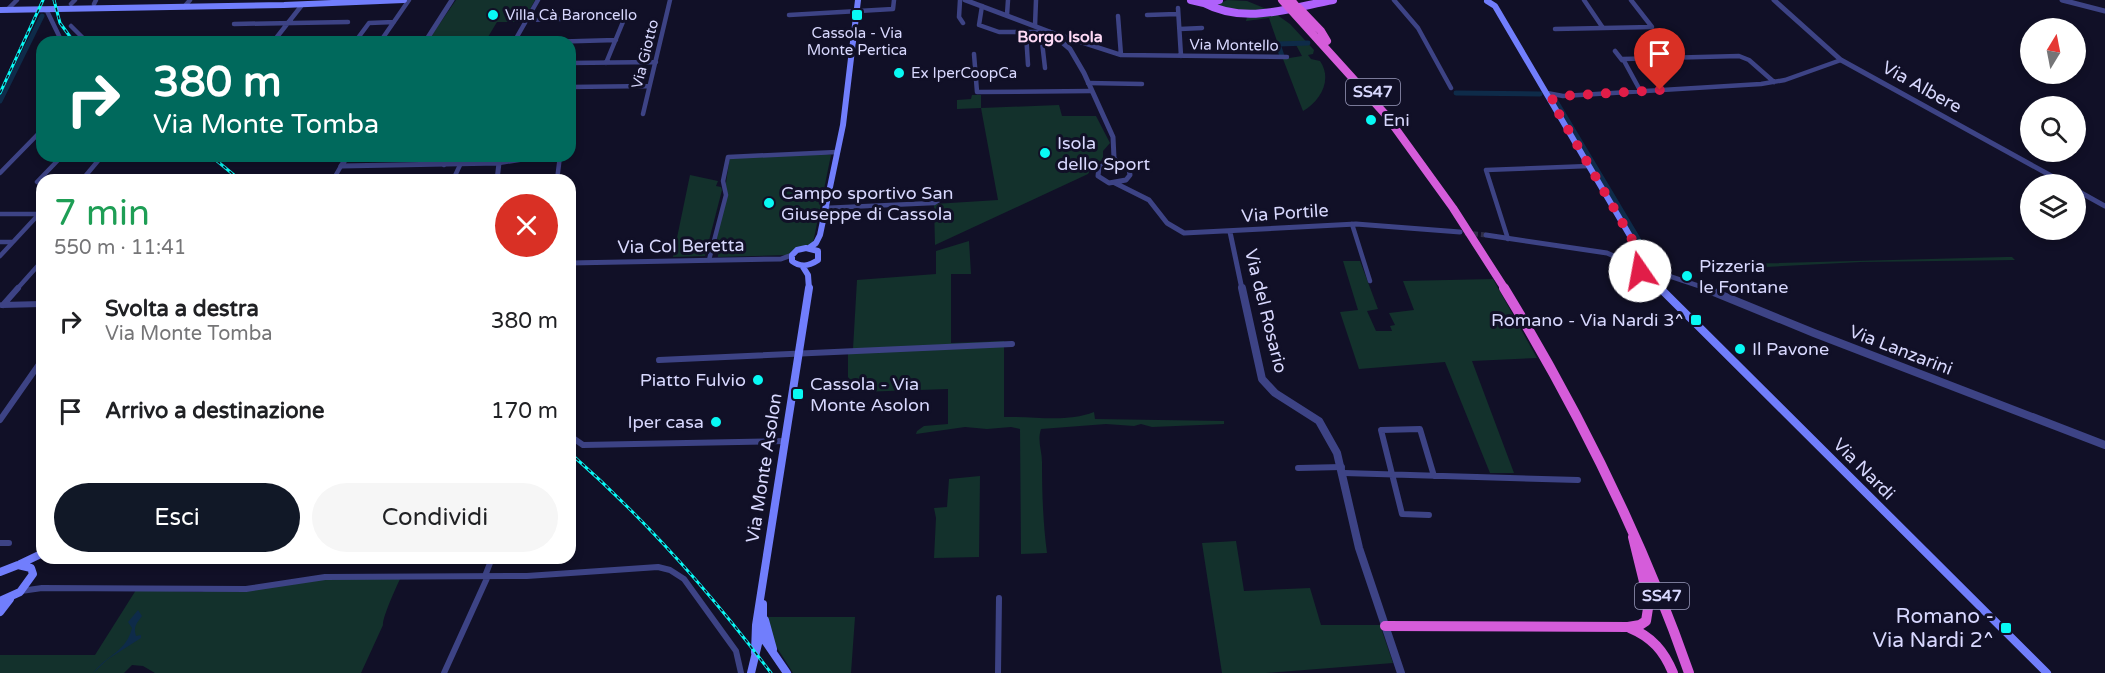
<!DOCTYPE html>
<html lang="it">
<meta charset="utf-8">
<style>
:root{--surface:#fff;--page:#f6f6f6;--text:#202124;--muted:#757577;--accent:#111827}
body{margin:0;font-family:"Varela Round",sans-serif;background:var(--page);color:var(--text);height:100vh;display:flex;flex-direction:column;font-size:22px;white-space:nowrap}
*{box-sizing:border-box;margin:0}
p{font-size:20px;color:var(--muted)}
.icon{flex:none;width:33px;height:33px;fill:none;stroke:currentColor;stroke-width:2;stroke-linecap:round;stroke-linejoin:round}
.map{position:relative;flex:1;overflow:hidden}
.details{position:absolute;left:36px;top:174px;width:540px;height:390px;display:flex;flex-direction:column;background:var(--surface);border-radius:18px;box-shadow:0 3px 9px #0003}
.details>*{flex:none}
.hud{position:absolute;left:36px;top:36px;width:540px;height:126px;border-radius:18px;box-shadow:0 3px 9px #0003;background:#00695c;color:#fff;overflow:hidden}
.needle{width:39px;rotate:10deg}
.tools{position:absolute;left:2020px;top:18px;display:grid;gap:12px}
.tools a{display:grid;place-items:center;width:66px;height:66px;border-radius:50%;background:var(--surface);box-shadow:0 3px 9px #0003;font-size:30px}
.pin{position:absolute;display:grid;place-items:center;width:51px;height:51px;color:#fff;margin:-62px -26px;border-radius:50% 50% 50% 0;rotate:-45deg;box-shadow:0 0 6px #0007}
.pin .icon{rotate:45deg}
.me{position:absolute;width:66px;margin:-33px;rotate:348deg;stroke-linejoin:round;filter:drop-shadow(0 0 4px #0008)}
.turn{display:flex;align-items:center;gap:21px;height:126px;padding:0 18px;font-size:27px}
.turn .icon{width:78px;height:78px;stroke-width:2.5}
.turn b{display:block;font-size:42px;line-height:51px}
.round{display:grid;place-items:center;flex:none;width:63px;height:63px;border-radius:32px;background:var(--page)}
.headline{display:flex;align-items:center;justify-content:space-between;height:102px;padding:0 18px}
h1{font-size:36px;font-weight:600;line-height:45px;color:#1e9e55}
.action{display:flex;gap:12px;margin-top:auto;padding:12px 18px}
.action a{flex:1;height:69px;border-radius:36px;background:var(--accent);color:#fff;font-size:24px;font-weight:600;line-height:69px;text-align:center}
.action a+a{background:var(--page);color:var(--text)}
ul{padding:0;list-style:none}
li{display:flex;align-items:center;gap:18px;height:90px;padding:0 18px}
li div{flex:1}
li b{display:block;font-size:22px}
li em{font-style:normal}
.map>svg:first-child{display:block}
</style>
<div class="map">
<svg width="2105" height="673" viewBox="0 0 2105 673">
<rect width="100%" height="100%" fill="#111027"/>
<!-- green -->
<path fill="#13312c" d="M456 0H535L523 22H497L485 42H427Z
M1227 0 1247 1 1269 10 1251 14 1218 8 1217 5Z
M1273 12 1290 24 1314 50 1313 54 1308 55 1311 59 1320 61C1333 80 1320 101 1303 111L1283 59 1302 56 1295 43 1278 44 1269 18 1246 21 1247 17Z
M972 95H981V108L1059 105 1062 116H1096L1110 143 1103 151V160L1094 164 1088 174 935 245 934 204 998 200 981 108 957 109V100L971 99Z
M825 154 831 155 813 243 790 255 718 257V251L713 247 721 216 730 156Z
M690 175 718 181 716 186 721 187 722 190 705 256 673 257Z
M969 241 971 274H951V343L1004 341V417C1034 416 1066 423 1094 412L1095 419 1224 421V424L1152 427 1141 424 1134 426 1106 424 1041 429C1037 441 1042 451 1042 462 1042 493 1043 523 1047 553L1021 554 1020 429 1011 427 987 429 965 427 916 434 917 431 924 426 948 424V389L859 392 848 377V349H853L857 280 936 274V251Z
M2006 257H2012L2015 260 1861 262 1747 268 1740 264Z
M1343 261H1360L1378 309 1367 311 1376 331H1392L1390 326 1395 325 1389 313 1414 310 1403 281 1493 279 1537 358 1472 361 1514 473H1490L1445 362 1359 369 1340 312 1358 310Z
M980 476 979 557 934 558 936 518 934 508 947 507 949 479Z
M1236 541 1244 591 1310 588 1321 625H1380L1393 663 1266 673H1222L1202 543Z
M401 577C397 585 382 618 383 625L361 673H155L143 666 132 665 124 673H0V655H95L136 590 203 592 204 590H238L305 580Z
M767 617H855L851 673H793L774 643Z"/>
<!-- water -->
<path fill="#0e2b49" d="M138 610 142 616C137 623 133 626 136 636L141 635V638L108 659 93 673C108 654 126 652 132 628L128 622Z"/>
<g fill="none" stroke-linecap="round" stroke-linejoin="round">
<!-- canal -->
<path stroke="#0e2b49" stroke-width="5" d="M1282 56 1278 44 1308 43
M1456 93 1540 94
M0 101 42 16
M1557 103 1640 242"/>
<!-- tertiary-tunnel -->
<path stroke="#2f2e47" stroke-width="5" stroke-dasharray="5 3" stroke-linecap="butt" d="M1465 233 1486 235"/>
<!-- minor-far1 -->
<path stroke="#3d4385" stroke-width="4.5" d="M960 0 959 17 963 23
M1394 0 1418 28 1451 88
M1584 0 1603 28
M71 4 75 0
M94 4 96 0
M982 6 979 25 999 32H1047
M184 7 190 0
M1178 8 1181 56
M42 9 47 11 62 42
M7 10 17 0
M789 15 893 9 894 0
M1007 15 1008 0
M1147 15 1177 14
M1118 16 1121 55
M527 20 625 17 606 63
M234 24 348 22
M71 26 87 42
M1035 26 1036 0
M1180 29 1202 28
M1555 29 1652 27 1631 0
M1050 32 1121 55 1287 57
M1026 33 1028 65
M1041 33 1045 68
M273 42 302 5
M355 42 369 23 394 22
M380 42 409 0
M514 42 538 0
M546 42 616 40
M1615 51 1622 60
M974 54 977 92 1091 91
M570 63 656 62
M1088 83 1142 84
M570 87 649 86
M1641 92 1623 59 1739 56 1749 60 1774 82
M1547 93 1563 96 1761 84 1785 80 1841 60
M643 114 670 0
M499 163 544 156
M444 165 449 156
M0 173 42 130
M84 177H127
M82 180 102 156
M333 180 341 166
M453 180 460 165
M557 180 560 156
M37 182 62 156
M824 208 934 203 939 200 940 196
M0 214H40
M1352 224 1370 281
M1508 239 1486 170 1589 166
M0 242H13
M0 256 39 214
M709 260 726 195 723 181 728 157 837 152
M17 289 42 261"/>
<!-- minor -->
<path stroke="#3d4385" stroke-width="6" d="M2 305 42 304
M3 305 18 288
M659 360 1012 344
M0 420 42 360
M570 436 583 445 785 441
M1298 468 1342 467
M1344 473 1578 480
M1429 515 1402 514 1381 430 1420 429 1434 476
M0 543H9
M485 576 492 558
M21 591 42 588 246 589 325 577 527 576 658 567 670 570 684 579 736 651 741 673
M444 673 488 576
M998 673 999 598"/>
<!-- tertiary-far1 -->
<path stroke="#3d4385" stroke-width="5" d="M965 0 1050 32 1070 49 1084 73 1113 137 1114 158 1118 163
M1774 0 1841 60 2066 184
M2062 0 2105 11
M425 42 452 0
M1113 162 1129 169 1130 175 1126 180 1109 183 1098 176 1099 167Z
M341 166 499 163 497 180
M341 166 348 156
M1115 183 1149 200 1167 223 1184 233 1356 224 1460 232
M2076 190 2105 206
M1230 232 1242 289
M1486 235 1607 253 1634 265
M570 263 781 259 792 255
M1660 273 1708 289"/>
<!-- tertiary -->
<path stroke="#3d4385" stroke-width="8" d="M1242 288 1262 379 1275 393 1319 421 1337 453 1359 548 1401 673
M1704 288 1814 333 2105 445"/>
<!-- secondary-far1 -->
<path stroke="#717efc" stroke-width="6" d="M1487 1 1495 6 1633 241 1635 253 1632 259 1637 268 1662 289
M0 10 284 5 404 0
M1635 243 1660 265 1661 272 1654 278 1658 287
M806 248 818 251V260C809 266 801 268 792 261V255L797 250Z
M809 248 816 243 820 235 843 125 858 0
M803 267 808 275 809 289"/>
<!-- secondary -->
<path stroke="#717efc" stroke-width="8" d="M1660 288 2047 673
M20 564 41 554
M0 572 18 565 31 568 33 574 20 592 0 601
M0 612 10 599
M765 620 773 649
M761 631 763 638 787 673
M755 652 756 625 809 288
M751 673 763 623V604"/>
<!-- primary -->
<path stroke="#af61fb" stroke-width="8" d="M1191 0 1204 3 1219 0
M1204 3C1245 25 1290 8 1333 0"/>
<!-- trunk-far1 -->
<path stroke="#d55cda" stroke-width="8" d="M1282 0 1385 114 1453 208 1505 289
M1291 0 1296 6
M1299 8 1321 31 1327 41"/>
<!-- trunk -->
<path stroke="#d55cda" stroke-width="10" d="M1504 288C1578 410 1642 538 1689 673
M1385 626 1628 627 1640 625 1646 621 1649 602 1633 537
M1630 628C1652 637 1664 651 1673 673"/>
<defs>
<path id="rail" d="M54 0 60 23 74 42
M0 93 43 0
M211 156 240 180
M570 453C645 519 711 593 771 673"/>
</defs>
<!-- rail casing -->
<use href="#rail" stroke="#08f9f4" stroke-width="3"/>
<!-- rail -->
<use href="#rail" stroke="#111027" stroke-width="1.5" stroke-dasharray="4" stroke-linecap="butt"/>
</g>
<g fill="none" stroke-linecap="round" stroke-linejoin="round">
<!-- route -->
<path stroke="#e11d48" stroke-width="10" stroke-dasharray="0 18" d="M1640 271 1632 259 1635 253 1633 241 1551 100 1563 96 1660 90"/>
</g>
<!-- markers -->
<g fill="#08f9f4" stroke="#111027" stroke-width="2">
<circle cx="493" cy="15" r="6"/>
<rect x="851" y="9" width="12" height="12" rx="3"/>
<circle cx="899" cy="73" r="6"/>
<circle cx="1371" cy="120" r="6"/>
<circle cx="1045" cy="153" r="6"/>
<circle cx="769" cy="203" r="6"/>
<circle cx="1687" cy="276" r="6"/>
<rect x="1690" y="314" width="12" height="12" rx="3"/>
<circle cx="1740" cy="349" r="6"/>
<circle cx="758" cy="380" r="6"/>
<rect x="792" y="388" width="12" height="12" rx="3"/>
<circle cx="716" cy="422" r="6"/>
<rect x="2000" y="622" width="12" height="12" rx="3"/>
</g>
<g text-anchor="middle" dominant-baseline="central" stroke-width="6" stroke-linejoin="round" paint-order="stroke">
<!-- far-poi labels -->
<g font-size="15" fill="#d8d8fe" stroke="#111027" text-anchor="start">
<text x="505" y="15">Villa Cà Baroncello</text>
<text x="857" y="33" text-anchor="middle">Cassola - Via<tspan x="857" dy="17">Monte Pertica</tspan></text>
<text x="911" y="73">Ex IperCoopCa</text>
</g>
<!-- far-street labels -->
<g font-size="15" fill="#d8d8fe" stroke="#111027">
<text transform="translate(1234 45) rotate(1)">Via Montello</text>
<text transform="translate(645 54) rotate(-76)">Via Giotto</text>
</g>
<!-- far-neighbourhood labels -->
<g font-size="16" font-weight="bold" fill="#fed9f5" stroke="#111027">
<text x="1060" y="37">Borgo Isola</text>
</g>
<!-- shield labels -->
<g fill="#111027" stroke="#9c9cbe" stroke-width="1.5">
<rect x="1346" y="79" width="54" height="26" rx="4.5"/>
<rect x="1635" y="583" width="54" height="26" rx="4.5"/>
</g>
<g font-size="16" font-weight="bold" fill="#d8d8fe">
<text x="1373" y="92">SS47</text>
<text x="1662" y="596">SS47</text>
</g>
<!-- street labels -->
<g font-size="18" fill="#d8d8fe" stroke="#111027">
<text transform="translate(1922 87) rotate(29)">Via Albere</text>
<text transform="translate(1285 213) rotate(-4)">Via Portile</text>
<text transform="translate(681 246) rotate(-1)">Via Col Beretta</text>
<text transform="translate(1266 311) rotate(76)">Via del Rosario</text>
<text transform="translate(1901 350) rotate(21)">Via Lanzarini</text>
<text transform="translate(764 468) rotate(-81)">Via Monte Asolon</text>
<text transform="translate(1864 469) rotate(45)">Via Nardi</text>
</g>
<!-- poi labels -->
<g font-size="18" fill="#d8d8fe" stroke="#111027" text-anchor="start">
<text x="1383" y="120">Eni</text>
<text x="1057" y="143">Isola<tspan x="1057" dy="21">dello Sport</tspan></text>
<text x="781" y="193">Campo sportivo San<tspan x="781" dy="21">Giuseppe di Cassola</tspan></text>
<text x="1699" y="266">Pizzeria<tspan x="1699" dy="21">le Fontane</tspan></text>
<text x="1684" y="320" text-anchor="end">Romano - Via Nardi 3^</text>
<text x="1752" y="349">Il Pavone</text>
<text x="746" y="380" text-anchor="end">Piatto Fulvio</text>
<text x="810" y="384">Cassola - Via<tspan x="810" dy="21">Monte Asolon</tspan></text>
<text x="704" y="422" text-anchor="end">Iper casa</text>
</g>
<!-- near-poi labels -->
<g font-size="21" fill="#d8d8fe" stroke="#111027" text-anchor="end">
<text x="1994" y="616">Romano -<tspan x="1994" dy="24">Via Nardi 2^</tspan></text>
</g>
</g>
</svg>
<div class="tools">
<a><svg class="needle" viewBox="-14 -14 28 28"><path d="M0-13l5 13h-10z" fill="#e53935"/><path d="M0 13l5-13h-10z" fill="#757577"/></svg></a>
<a><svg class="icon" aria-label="search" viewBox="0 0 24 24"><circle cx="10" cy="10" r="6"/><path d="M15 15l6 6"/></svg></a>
<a><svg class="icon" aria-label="layers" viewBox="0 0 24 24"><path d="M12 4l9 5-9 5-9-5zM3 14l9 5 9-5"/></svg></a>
</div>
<div class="pin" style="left:1660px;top:90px;background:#d93025"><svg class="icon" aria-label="arrive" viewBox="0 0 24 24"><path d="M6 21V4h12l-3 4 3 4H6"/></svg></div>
<svg class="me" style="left:1640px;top:271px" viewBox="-20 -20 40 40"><circle r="19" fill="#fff"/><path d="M0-13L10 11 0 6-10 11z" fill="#e11d48"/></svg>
<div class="hud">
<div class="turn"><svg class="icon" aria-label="right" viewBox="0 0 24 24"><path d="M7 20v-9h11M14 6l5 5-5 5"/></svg><div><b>380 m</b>Via Monte Tomba</div></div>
</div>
<section class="details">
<div class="headline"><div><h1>7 min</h1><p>550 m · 11:41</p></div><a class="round" style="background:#d93025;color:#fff"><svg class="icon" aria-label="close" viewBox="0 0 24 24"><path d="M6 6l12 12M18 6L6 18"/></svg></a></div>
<ul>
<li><svg class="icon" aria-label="right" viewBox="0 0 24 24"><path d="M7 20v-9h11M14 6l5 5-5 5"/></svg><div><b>Svolta a destra</b><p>Via Monte Tomba</p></div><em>380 m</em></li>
<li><svg class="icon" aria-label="arrive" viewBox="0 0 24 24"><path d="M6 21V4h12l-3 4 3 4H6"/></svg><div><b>Arrivo a destinazione</b></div><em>170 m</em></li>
</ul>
<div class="action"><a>Esci</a><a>Condividi</a></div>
</section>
</div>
